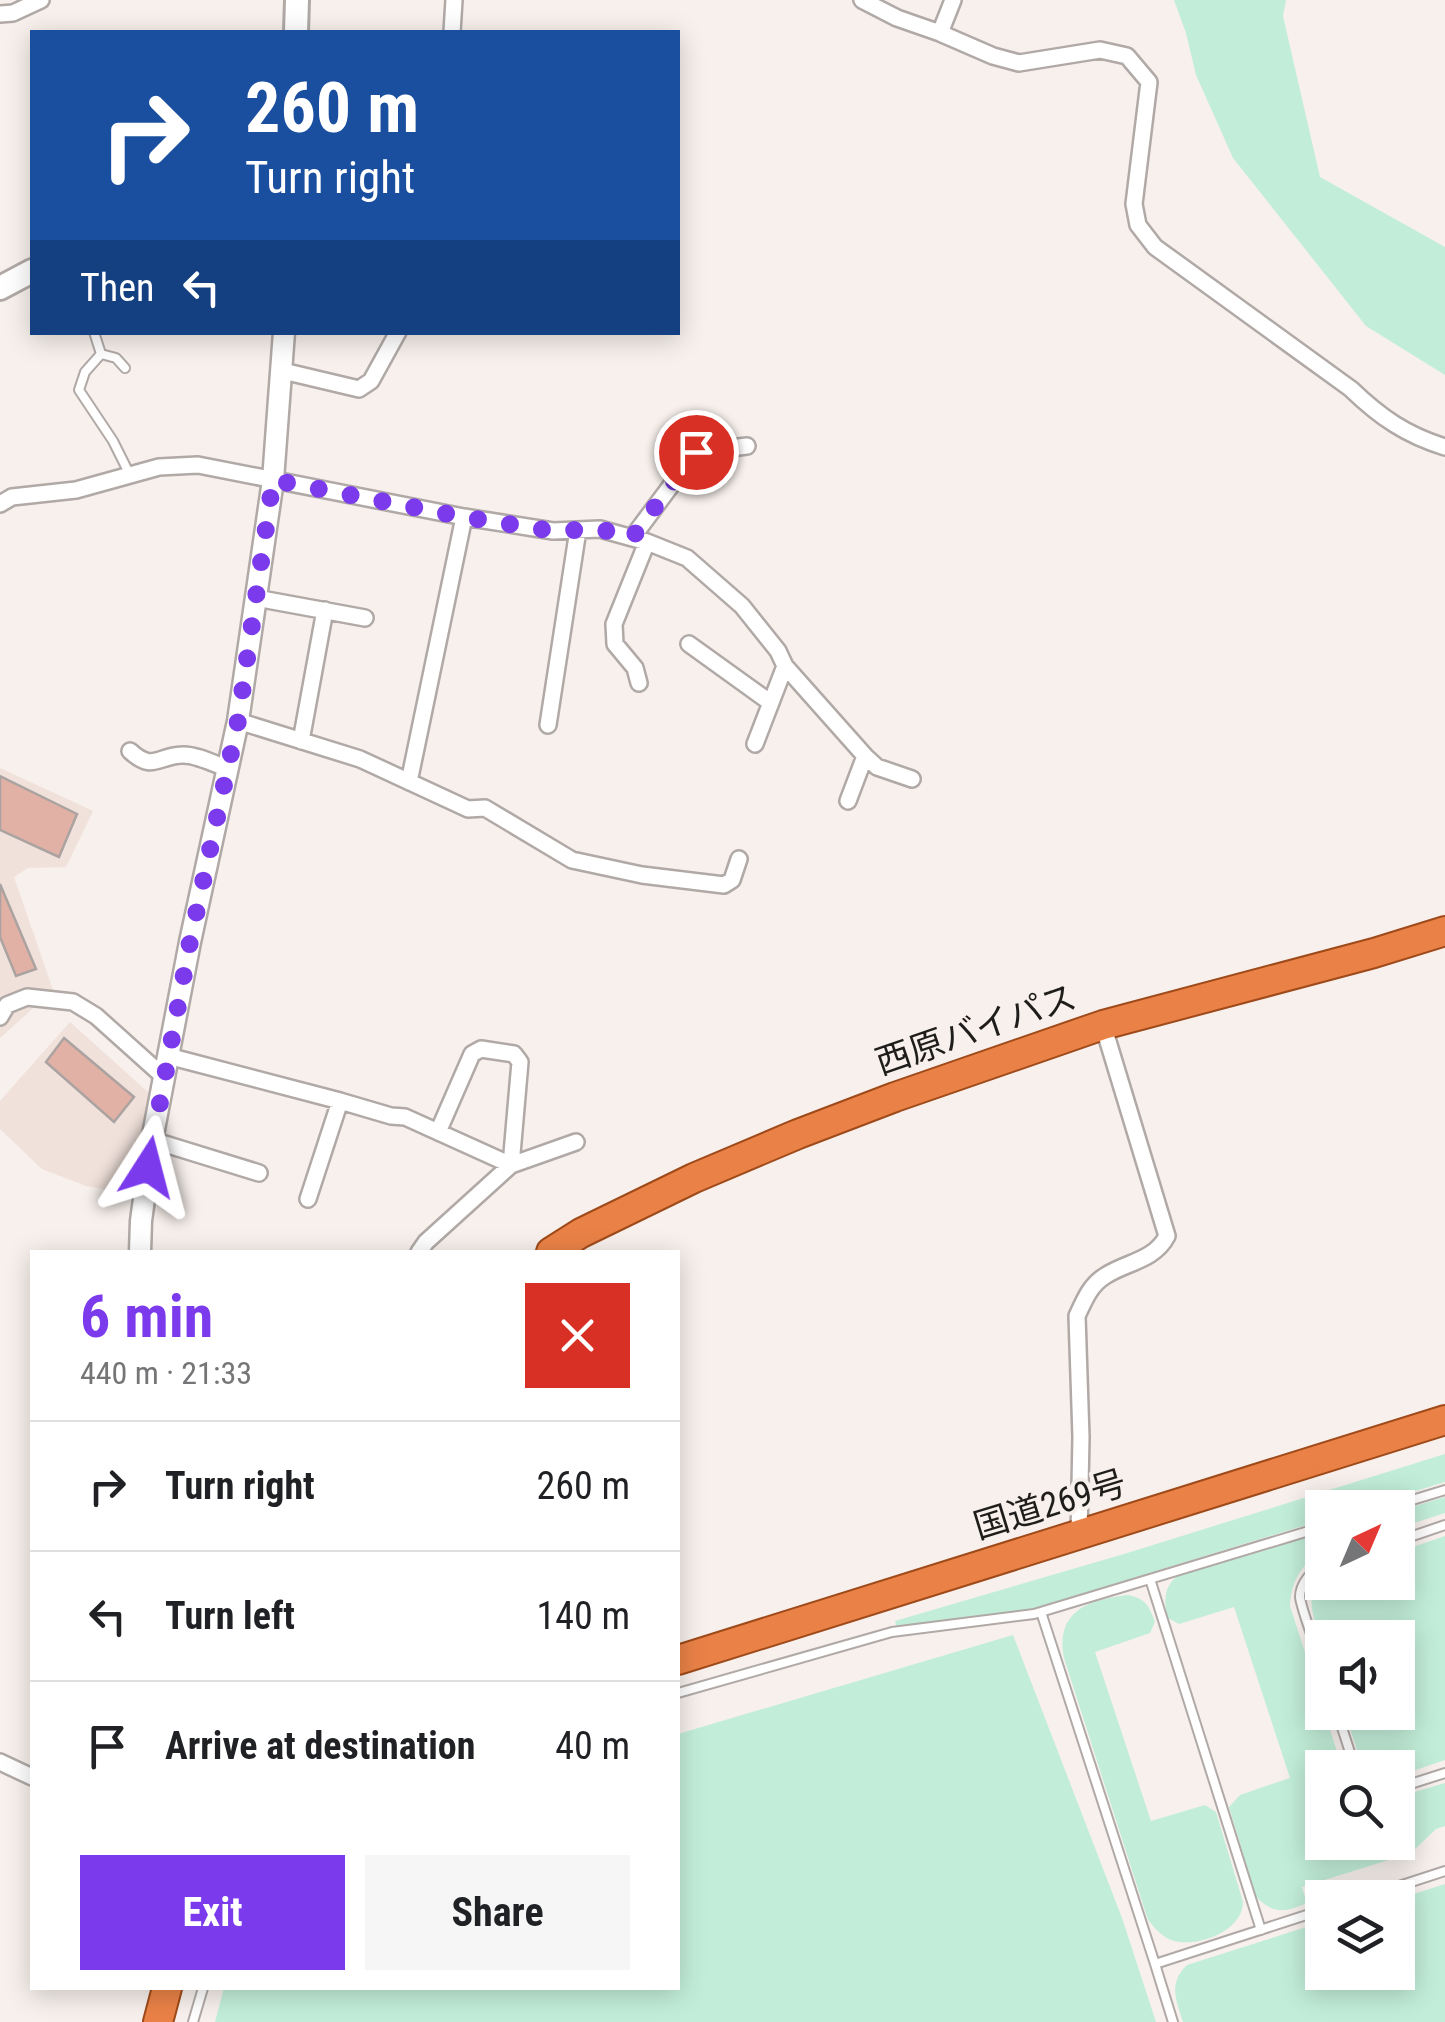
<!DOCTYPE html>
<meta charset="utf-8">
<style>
:root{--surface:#fff;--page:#f6f6f6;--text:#202124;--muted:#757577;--line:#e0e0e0;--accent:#7c3aed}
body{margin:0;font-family:"Roboto Condensed","Noto Sans JP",sans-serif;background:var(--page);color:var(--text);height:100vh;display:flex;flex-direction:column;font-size:38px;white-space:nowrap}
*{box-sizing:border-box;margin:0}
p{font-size:32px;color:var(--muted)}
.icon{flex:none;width:55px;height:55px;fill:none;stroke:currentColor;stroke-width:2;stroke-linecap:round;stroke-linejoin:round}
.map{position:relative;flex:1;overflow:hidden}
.sheet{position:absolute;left:30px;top:1250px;width:650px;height:740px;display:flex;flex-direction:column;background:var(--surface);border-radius:0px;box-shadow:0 5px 25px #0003}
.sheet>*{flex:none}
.hud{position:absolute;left:30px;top:30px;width:650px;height:305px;border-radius:0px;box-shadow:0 5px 25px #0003;background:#1a4fa0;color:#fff;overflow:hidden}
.needle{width:65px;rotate:44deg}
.buttons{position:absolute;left:1305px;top:1490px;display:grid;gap:20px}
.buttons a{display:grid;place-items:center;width:110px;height:110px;border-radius:0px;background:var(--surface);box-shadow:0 5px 25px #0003;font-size:50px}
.pin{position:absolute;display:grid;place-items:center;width:85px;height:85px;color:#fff;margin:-42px;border:5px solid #fff;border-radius:50%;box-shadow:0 2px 10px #0007}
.me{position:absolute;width:110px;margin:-55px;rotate:9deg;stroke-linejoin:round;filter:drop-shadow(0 0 8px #0008)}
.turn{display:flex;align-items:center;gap:35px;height:210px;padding:0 50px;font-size:45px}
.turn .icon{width:130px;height:130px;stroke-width:2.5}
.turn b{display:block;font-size:70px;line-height:85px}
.then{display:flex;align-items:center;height:95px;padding:0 50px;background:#0003;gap:20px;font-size:38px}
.round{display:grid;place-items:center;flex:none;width:105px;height:105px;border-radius:0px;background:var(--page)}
.head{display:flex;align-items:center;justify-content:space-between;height:170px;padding:0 50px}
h1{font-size:60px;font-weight:700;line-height:75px;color:var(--accent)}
.cta{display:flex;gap:20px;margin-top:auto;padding:20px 50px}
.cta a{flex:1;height:115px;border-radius:0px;background:var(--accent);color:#fff;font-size:40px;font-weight:700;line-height:115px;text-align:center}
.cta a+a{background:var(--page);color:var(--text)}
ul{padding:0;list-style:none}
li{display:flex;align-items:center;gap:30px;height:130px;padding:0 50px;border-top:2px solid var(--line)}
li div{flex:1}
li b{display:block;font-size:38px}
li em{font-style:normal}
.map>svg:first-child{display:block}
</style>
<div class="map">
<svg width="1445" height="2022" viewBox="0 0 1445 2022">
<rect width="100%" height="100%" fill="#f7f0ec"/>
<!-- built -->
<path fill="#f0e1da" d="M0 768 93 811 66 867 28 868 14 877 53 990 0 1038Z
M70 1022 151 1095 130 1194 86 1186 42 1169 0 1129V1101Z"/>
<!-- green -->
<path fill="#c2eed9" d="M1174 0H1286L1283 16 1320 177 1445 247V375L1366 326 1233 158 1196 75 1186 33Z
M1445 1454V1482L1363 1507 1322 1508V1520L1026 1611 897 1629 895 1621 1124 1554Z
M1445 1497V1513L1398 1528V1511Z
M1322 1533V1552C1301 1564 1291 1582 1290 1606L1342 1767 1322 1768V1842H1398V1797L1445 1783V1826L1436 1829 1411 1853 1302 1887 1307 1903C1286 1912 1274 1915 1256 1897L1229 1807 1240 1795 1290 1778 1234 1607 1179 1624 1168 1618C1163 1601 1164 1585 1179 1575Z
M1445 1536V1760L1398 1776V1768L1366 1767 1361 1762 1345 1713 1398 1712V1638H1322V1641C1314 1616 1303 1600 1322 1577V1582H1398V1552Z
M1127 1595C1145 1598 1149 1605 1155 1622L1150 1633 1095 1652 1151 1821 1205 1805 1216 1812 1243 1902C1243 1929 1204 1945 1180 1942 1166 1941 1157 1931 1148 1920L1064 1658C1055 1611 1088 1600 1127 1595Z
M1013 1635 1122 1918 1156 2022H215L224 1988H678V1734Z
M1445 1884V2022H1183C1176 2000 1168 1983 1187 1965L1322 1922V1972H1398V1899Z"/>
<!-- building -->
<path fill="#e1b1a5" stroke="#aba3a1" stroke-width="2.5" d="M0 776 77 814 59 857 0 830Z
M0 884 36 969 16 976 0 937Z
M64 1038 134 1097 114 1122 46 1062Z"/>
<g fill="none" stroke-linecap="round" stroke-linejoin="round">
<defs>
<path id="service" d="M94 332 101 354 85 372 79 390 113 441 130 475
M101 354 116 358 125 368
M1386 1508 1445 1490
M1398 1541 1445 1525
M1322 1566C1311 1571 1300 1584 1300 1597 1301 1609 1318 1652 1322 1667
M1150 1579 1261 1930
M1041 1612 1155 1964 1322 1910
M678 1693 892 1632 1034 1614 1322 1527
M1337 1712 1355 1768
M1398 1788 1445 1773
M1362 1898 1445 1871
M1155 1964 1173 2022
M193 2022 203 1988"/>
<path id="minor" d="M862 0 897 18 940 33 993 56 1019 63 1100 50 1127 56 1149 82 1134 204 1138 225 1155 247 1351 389C1380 417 1406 435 1445 447
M0 14 13 13 41 0
M452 32 454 0
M940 33 953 0
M283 371 359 389 371 381 398 332
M0 504 12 497 76 490 159 467 198 465 464 517 553 531 600 529 647 542 687 558 742 606 778 651 785 666 755 744
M632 538 696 452 747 446
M256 598 365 618
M689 644 771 703
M785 666 865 756 848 801
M639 683 635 668 615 644 614 624 647 542
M238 721 360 759 468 809 485 808 572 860 642 875 724 885 732 880 739 859
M548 725 578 530
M301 741 325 610
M130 751C153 772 157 756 182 755 195 754 215 764 228 769
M865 756 877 767 912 779
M409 782 464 517
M0 1017 7 1005 27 997 73 1002 96 1016 164 1077
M168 1056 340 1101 308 1199
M340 1101 391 1116 405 1117 511 1165 520 1062 514 1054 481 1049 472 1054 438 1132
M152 1140 259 1173
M419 1252 426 1242 511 1165 576 1142
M1079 1535 1081 1437 1077 1316C1084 1301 1090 1285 1105 1276 1126 1262 1154 1261 1167 1236L1103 1025
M0 1762 32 1777"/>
<path id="tertiary" d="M140 1252 141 1221 152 1140 190 942 238 721 273 480 284 332"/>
<path id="secondary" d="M296 32 297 0
M0 288 32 271"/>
<path id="trunk" d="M551 1252 581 1233 694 1178 798 1134 895 1097 1103 1025 1374 953 1445 931
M678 1660 1445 1420
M158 2022 167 1988"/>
</defs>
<!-- service casing -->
<use href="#service" stroke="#b0a9a6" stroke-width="12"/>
<!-- minor casing -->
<use href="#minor" stroke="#b0a9a6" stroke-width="20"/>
<!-- tertiary casing -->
<use href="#tertiary" stroke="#b0a9a6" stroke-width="25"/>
<!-- secondary casing -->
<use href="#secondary" stroke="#b0a9a6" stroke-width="28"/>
<!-- trunk casing -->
<use href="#trunk" stroke="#9f4a1a" stroke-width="32"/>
<!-- service -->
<use href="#service" stroke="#fff" stroke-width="8"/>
<!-- minor -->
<use href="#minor" stroke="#fff" stroke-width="15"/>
<!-- tertiary -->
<use href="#tertiary" stroke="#fff" stroke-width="20"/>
<!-- secondary -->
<use href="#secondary" stroke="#fff" stroke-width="22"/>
<!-- trunk -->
<use href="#trunk" stroke="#ea8247" stroke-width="28"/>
</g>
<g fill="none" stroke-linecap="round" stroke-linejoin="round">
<!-- route -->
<path stroke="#7c3aed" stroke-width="18" stroke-dasharray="0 32.4" d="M148 1167 190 942 238 721 273 480 464 517 553 531 600 529 632 538 696 452"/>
</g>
<g text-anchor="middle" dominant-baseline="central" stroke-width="8" stroke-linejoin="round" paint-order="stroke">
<!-- street labels -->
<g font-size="35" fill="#1f1d1b" stroke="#f7f0ec">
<text transform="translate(976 1030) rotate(-19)">西原バイパス</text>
<text transform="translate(1050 1505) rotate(-17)">国道269号</text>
</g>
</g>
</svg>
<div class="buttons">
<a><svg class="needle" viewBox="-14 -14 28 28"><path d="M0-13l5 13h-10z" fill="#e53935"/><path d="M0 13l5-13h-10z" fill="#757577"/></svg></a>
<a><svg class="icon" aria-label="sound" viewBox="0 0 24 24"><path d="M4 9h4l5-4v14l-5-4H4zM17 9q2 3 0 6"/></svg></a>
<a><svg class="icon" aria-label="search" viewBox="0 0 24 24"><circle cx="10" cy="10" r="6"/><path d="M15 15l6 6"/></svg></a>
<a><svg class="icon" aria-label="layers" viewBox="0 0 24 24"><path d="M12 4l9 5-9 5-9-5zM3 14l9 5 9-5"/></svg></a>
</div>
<div class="pin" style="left:696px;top:452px;background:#d93025"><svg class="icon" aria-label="arrive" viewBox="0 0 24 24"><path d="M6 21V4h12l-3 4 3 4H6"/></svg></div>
<svg class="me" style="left:148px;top:1167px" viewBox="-20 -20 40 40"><path d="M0-17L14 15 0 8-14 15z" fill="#7c3aed" stroke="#fff" stroke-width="4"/></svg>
<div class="hud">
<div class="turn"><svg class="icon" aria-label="right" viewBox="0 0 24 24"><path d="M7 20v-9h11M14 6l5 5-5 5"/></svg><div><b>260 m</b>Turn right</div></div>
<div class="then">Then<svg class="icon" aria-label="left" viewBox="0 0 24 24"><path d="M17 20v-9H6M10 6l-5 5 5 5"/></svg></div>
</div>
<section class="sheet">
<div class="head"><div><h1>6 min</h1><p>440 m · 21:33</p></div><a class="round" style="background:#d93025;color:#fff"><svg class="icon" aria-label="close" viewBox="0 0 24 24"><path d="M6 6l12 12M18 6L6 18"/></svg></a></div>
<ul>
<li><svg class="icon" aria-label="right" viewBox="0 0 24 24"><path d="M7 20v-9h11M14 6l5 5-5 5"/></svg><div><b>Turn right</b></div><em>260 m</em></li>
<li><svg class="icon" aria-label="left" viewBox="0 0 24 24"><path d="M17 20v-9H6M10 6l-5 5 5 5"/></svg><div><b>Turn left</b></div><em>140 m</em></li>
<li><svg class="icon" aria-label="arrive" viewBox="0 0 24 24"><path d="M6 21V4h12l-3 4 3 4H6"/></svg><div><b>Arrive at destination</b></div><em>40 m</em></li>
</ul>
<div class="cta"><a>Exit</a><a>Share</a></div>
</section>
</div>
